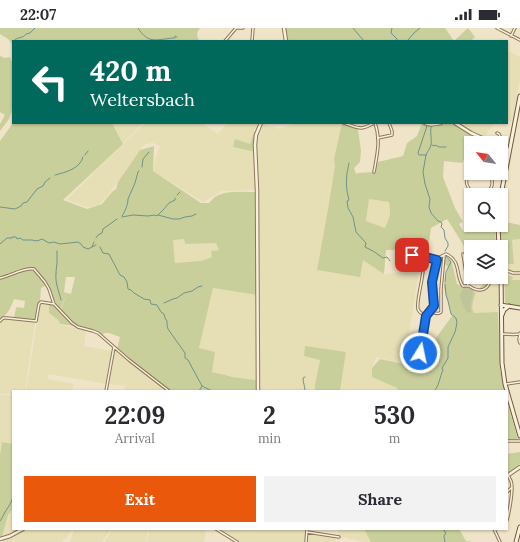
<!DOCTYPE html>
<style>
:root{--surface:#fff;--page:#f2f2f3;--text:#2b2b33;--muted:#7c7c81;--accent:#ea580c}
body{margin:0;font-family:Lora,serif;background:var(--page);color:var(--text);height:100vh;display:flex;flex-direction:column;font-size:15px;white-space:nowrap}
*{box-sizing:border-box;margin:0}
p{font-size:13px;color:var(--muted)}
.icon{flex:none;width:22px;height:22px;fill:none;stroke:currentColor;stroke-width:2;stroke-linecap:round;stroke-linejoin:round}
.map{position:relative;flex:1;overflow:hidden}
.side{position:absolute;left:12px;top:362px;width:496px;height:140px;display:flex;flex-direction:column;background:var(--surface);border-radius:0px;box-shadow:0 1px 3px #0004}
.side>*{flex:none}
.top-card{position:absolute;left:12px;top:12px;width:496px;height:84px;border-radius:0px;box-shadow:0 1px 3px #0004;background:#00695c;color:#fff;overflow:hidden}
.needle{width:26px;rotate:300deg}
.buttons{position:absolute;left:464px;top:108px;display:grid;gap:8px}
.buttons a{display:grid;place-items:center;width:44px;height:44px;border-radius:0px;background:var(--surface);box-shadow:0 1px 3px #0004;font-size:20px}
.pin{position:absolute;display:grid;place-items:center;width:34px;height:34px;color:#fff;margin:-17px;border-radius:8px;box-shadow:0 2px 6px #0006}
.me{position:absolute;width:44px;margin:-22px;rotate:10deg;stroke-linejoin:round;filter:drop-shadow(0 0 3px #0008)}
.turn{display:flex;align-items:center;gap:14px;height:84px;padding:0 12px;font-size:18px}
.turn .icon{width:52px;height:52px;stroke-width:2.5}
.turn b{display:block;font-size:28px;line-height:34px}
.eta{display:flex;justify-content:space-evenly;align-items:center;height:68px;text-align:center}
.eta b{font-size:24px;font-weight:800;line-height:28px}
.button{display:flex;gap:8px;margin-top:auto;padding:8px 12px}
.button a{flex:1;height:46px;border-radius:0px;background:var(--accent);color:#fff;font-size:16px;font-weight:800;line-height:46px;text-align:center}
.button a+a{background:var(--page);color:var(--text)}
.status{display:flex;justify-content:space-between;align-items:center;height:28px;padding:0 20px;background:var(--surface);direction:ltr}
.status svg{height:11px;fill:currentColor}
.map>svg:first-child{display:block}
</style>
<div class="status"><b>22:07</b><svg viewBox="0 0 49 12"><path d="M0 12V9h3v3zM5 12V6h3v6zM10 12V3h3v9zM15 12V0h3v12zM26 1h20v11H26zM47 4h2v5h-2z"/></svg></div>
<div class="map">
<svg width="520" height="514" viewBox="0 0 520 514">
<rect width="100%" height="100%" fill="#f0e4c8"/>
<!-- farmland -->
<path fill="#e6deb5" d="M507 22 520 29V51L512 94 507 92Z
M112 95H143L123 115Z
M145 95H202L218 106 227 95H260L256 105 254 104 250 116 233 119 255 124 256 162 222 163 203 174 153 143 156 129 160 118 153 115 146 116 141 120 118 154 104 172 98 177 91 179H87L67 172V171Z
M295 95H342L334 131 335 138 329 175 317 242 363 231 384 246 419 243 404 336 376 329 372 340V349L398 360 399 363H340L346 324 320 332 315 357V363H259L258 164 257 109 262 96 280 101Z
M458 95H494L484 110 470 103Z
M369 171 390 174V183L389 193 385 200 366 193Z
M184 210 185 216 216 215 219 222 211 223 212 229 201 233 175 236 173 212Z
M520 211V252H512L508 247V236H514L512 212Z
M494 249H498V284L474 285 472 282V275L476 264 491 256Z
M213 260 257 267V352L232 349 225 347 212 344 199 320Z
M42 275 49 276V285L58 292 60 297 86 302 84 318 112 323 106 356 49 346 48 351 74 356 72 361 74 363H26L40 276Z
M4 291 34 293 35 294 25 363H13V366H0V294Z
M116 322 168 363H124L125 358 108 356 114 323Z
M0 367H13V416L2 414 0 427Z
M13 481V501H19L2 509 8 487Z
M28 501H72L65 512H63L62 514H3L4 511 12 510Z
M74 501H111L102 514H70Z
M113 501H148L146 514H104Z
M149 501H206L204 514H147Z
M217 501H307L305 514H239Z
M338 501H364L371 514H366L338 508Z
M309 505 336 509 335 514H306L307 506Z"/>
<!-- green -->
<path fill="#c9cf9b" fill-rule="evenodd" d="M0 0H200C197 4 196 7 199 12L197 13H13V17L8 11 0 6Z
M285 0H445L454 13 468 0 475 9 471 13H287Z
M0 28 5 30 10 29 13 37V79L9 91 0 103V96L5 87 0 84Z
M13 95H112L123 116 63 172 87 181 102 176 112 164 116 161 118 154 140 122 154 118 153 143 201 175H209C212 172 214 169 217 168 226 162 246 164 256 164L257 267 213 260 199 320 215 324 212 344 225 347 232 349 257 352V363H170L117 321 120 309 109 305H104L102 308C93 300 88 303 78 298 71 295 66 287 61 282L67 265 71 266 75 249H66L64 264 67 265 61 280H59C53 273 52 265 47 257L41 260 40 273 38 276 36 291 35 292 14 290 16 280 17 279 24 280 25 273 14 271C11 279 8 287 0 291V113ZM184 211 185 216 216 215 219 222 211 223 212 229 201 233 175 235 173 212Z
M342 95H345L358 101 361 123 360 134 354 140 356 146 358 145 374 144 378 134 403 128 407 115 417 108 422 95H458L477 106 473 115H471V118L462 135 444 133 443 149 455 180 463 194 459 196 464 204 471 201 468 193 471 192V197H495L496 219H471V229L447 191 431 200 428 221 386 222 384 246 363 232 360 249 317 242 329 175 335 138 334 131ZM369 171 389 174C391 185 390 190 385 200L366 193Z
M254 104 256 105 255 124 233 119 235 111 250 116Z
M501 193 520 197V211L512 212 514 236H508V242L504 241 500 197Z
M445 229 450 232 452 235 457 256C463 259 470 260 476 264L486 253 484 249H494C490 259 487 264 476 264 474 271 470 279 474 285L498 284 500 341 505 363H399L397 360 372 349V340L380 331 404 336 422 338 425 325 452 288 444 260 448 239 445 236Z
M504 243 508 244V247L513 249 512 252H520V279L506 275 505 274Z
M49 276H53L75 298 60 296 58 292 49 285Z
M305 318 346 324 340 363H315V357L320 332 304 328Z
M507 373 518 412 507 413Z
M2 414 13 416V481L8 487 2 509H0V427Z
M520 424V436L512 442 507 447V426Z
M364 501H459L466 513 473 514H371Z"/>
<!-- cemetery -->
<path fill="#bfc49a" d="M464 260H469L473 263C473 270 469 277 471 285L467 284C464 279 460 272 460 266Z"/>
<g fill="none" stroke-linecap="round" stroke-linejoin="round">
<!-- stream -->
<path stroke="#6f938a" stroke-width="1" d="M138 0C148 16 156 12 172 10H175V8L177 9
M353 0 364 13
M392 0 391 5 397 11V13
M408 12 414 5 420 0
M14 13C17 8 23 11 26 6L30 5 35 0
M427 98 418 125 419 127H426L423 144 425 156 430 171 429 179 431 185 438 193 441 194 442 196 441 199 444 202 445 210 448 215V218L445 223
M432 117 434 118 435 117 439 119H446
M85 127 88 123
M426 127C427 124 430 121 431 117 432 114 430 104 431 99
M349 135C348 139 348 141 347 145 346 156 346 160 349 172L347 173 348 180 353 189 356 204 366 215 365 219 373 223 383 230 387 229 390 233
M142 139 143 131 149 124
M55 147C66 144 80 141 83 129
M177 167 180 164
M0 179 15 181 21 178 23 175 27 174 37 161 43 158 45 154 50 150
M158 187 163 182 169 175 175 172V170
M122 188C125 184 128 176 128 171L135 155 138 144 139 143
M122 189 133 187 148 188 155 187 156 188 158 187 173 191H179L185 189 192 188 196 186
M96 210 98 207 102 205 103 201 117 191
M0 216 7 210H12V209H16L17 211 20 210 23 212H32L37 213 42 211 49 215 54 214 60 216 78 214 81 216 83 219 88 221 96 217
M92 219 94 214
M100 219 103 225 109 226 120 247 124 249 127 254 128 261 131 262 134 265 144 271 150 272 151 276 157 277 161 284 164 286 165 290 167 293V297L168 301 185 325V330L188 332 202 358 199 363
M57 223C57 226 57 229 57 233 57 237 56 241 56 246 55 255 59 263 61 272
M400 236 409 234 412 233
M445 254 446 244 451 234 446 228
M164 275 173 271 177 270 184 265 192 263 198 259 202 258
M202 358 212 363
M305 363C305 358 303 355 303 350L305 349
M434 363C439 359 440 348 443 342L442 340 448 330V319L455 304 457 295 456 290 451 286 448 273 446 267 445 256
M0 493C3 489 4 485 7 481 10 476 12 474 13 468
M445 501 444 503 446 505 444 508 445 514"/>
<defs>
<path id="minor" d="M497 0 520 12
M511 8 515 0
M225 13 236 0H243
M252 13 253 0
M344 95C359 100 360 103 374 95
M497 105 499 106 500 108 499 115
M378 110 392 107V103L389 95
M471 140C465 153 464 156 474 167
M374 144C377 127 381 112 375 95
M484 167C493 161 494 155 490 145
M463 226 468 258
M399 232C403 231 407 229 411 227 419 225 429 231 437 232
M423 242C423 251 416 274 418 281 419 285 423 286 426 288
M501 243 505 242 513 245H520
M0 250C10 248 25 239 34 241L45 254 49 261 54 276 72 295 78 299 93 303 98 305 129 332 169 363
M431 283C434 285 438 287 441 284V261L444 228
M0 293 3 290H7L36 293 39 276 41 274 54 276
M520 305 519 312 520 315
M502 306C509 306 513 307 520 306
M418 338 426 288 434 278 432 255 438 230 446 226C462 233 455 248 463 258 465 258 467 258 469 258 471 259 473 261 475 261 485 265 490 257 491 249
M506 356 520 354
M106 363 114 319
M507 413H520
M507 464 511 460
M507 492C509 485 514 460 511 453 510 451 509 449 508 447
M216 501 237 514
M494 501 500 514
M307 504 339 509
M306 514 307 501"/>
<path id="tertiary" d="M284 0 286 13
M425 95C430 98 435 96 441 95
M455 95 471 105 493 115
M501 119 509 122
M258 363 257 162 255 117 256 107 261 95
M507 448 520 439
M0 511 10 508 23 501"/>
<path id="secondary" d="M501 167 520 68
M498 197 499 219
M501 243 502 335 505 356 520 408
M501 277 520 280
M502 287 504 282 509 278
M516 514 520 499"/>
</defs>
<!-- minor casing -->
<use href="#minor" stroke="#8d765c" stroke-width="3.5"/>
<!-- tertiary casing -->
<use href="#tertiary" stroke="#8d765c" stroke-width="4.5"/>
<!-- secondary casing -->
<use href="#secondary" stroke="#6f573f" stroke-width="5"/>
<!-- minor -->
<use href="#minor" stroke="#faf1dc" stroke-width="1.5"/>
<!-- tertiary -->
<use href="#tertiary" stroke="#faf1dc" stroke-width="2.5"/>
<!-- secondary -->
<use href="#secondary" stroke="#faf1dc" stroke-width="3"/>
</g>
<g fill="none" stroke-linecap="round" stroke-linejoin="round">
<defs>
<path id="route" d="M412 227H418L437 232 432 254 434 278 426 288 420 325"/>
</defs>
<!-- route casing -->
<use href="#route" stroke="#114b97" stroke-width="10"/>
<!-- route -->
<use href="#route" stroke="#1a73e8" stroke-width="7"/>
</g>
</svg>
<div class="buttons">
<a><svg class="needle" viewBox="-14 -14 28 28"><path d="M0-13l5 13h-10z" fill="#e53935"/><path d="M0 13l5-13h-10z" fill="#7c7c81"/></svg></a>
<a><svg class="icon" aria-label="search" viewBox="0 0 24 24"><circle cx="10" cy="10" r="6"/><path d="M15 15l6 6"/></svg></a>
<a><svg class="icon" aria-label="layers" viewBox="0 0 24 24"><path d="M12 4l9 5-9 5-9-5zM3 14l9 5 9-5"/></svg></a>
</div>
<div class="pin" style="left:412px;top:227px;background:#d93025"><svg class="icon" aria-label="arrive" viewBox="0 0 24 24"><path d="M6 21V4h12l-3 4 3 4H6"/></svg></div>
<svg class="me" style="left:420px;top:325px" viewBox="-20 -20 40 40"><circle r="17" fill="#1a73e8" stroke="#fff" stroke-width="3"/><path d="M0-11L8 9 0 5-8 9z" fill="#fff"/></svg>
<div class="top-card">
<div class="turn"><svg class="icon" aria-label="left" viewBox="0 0 24 24"><path d="M17 20v-9H6M10 6l-5 5 5 5"/></svg><div><b>420 m</b>Weltersbach</div></div>
</div>
<section class="side">
<div class="eta">
<div><b>22:09</b><p>Arrival</p></div>
<div><b>2</b><p>min</p></div>
<div><b>530</b><p>m</p></div>
</div>
<div class="button"><a>Exit</a><a>Share</a></div>
</section>
</div>
